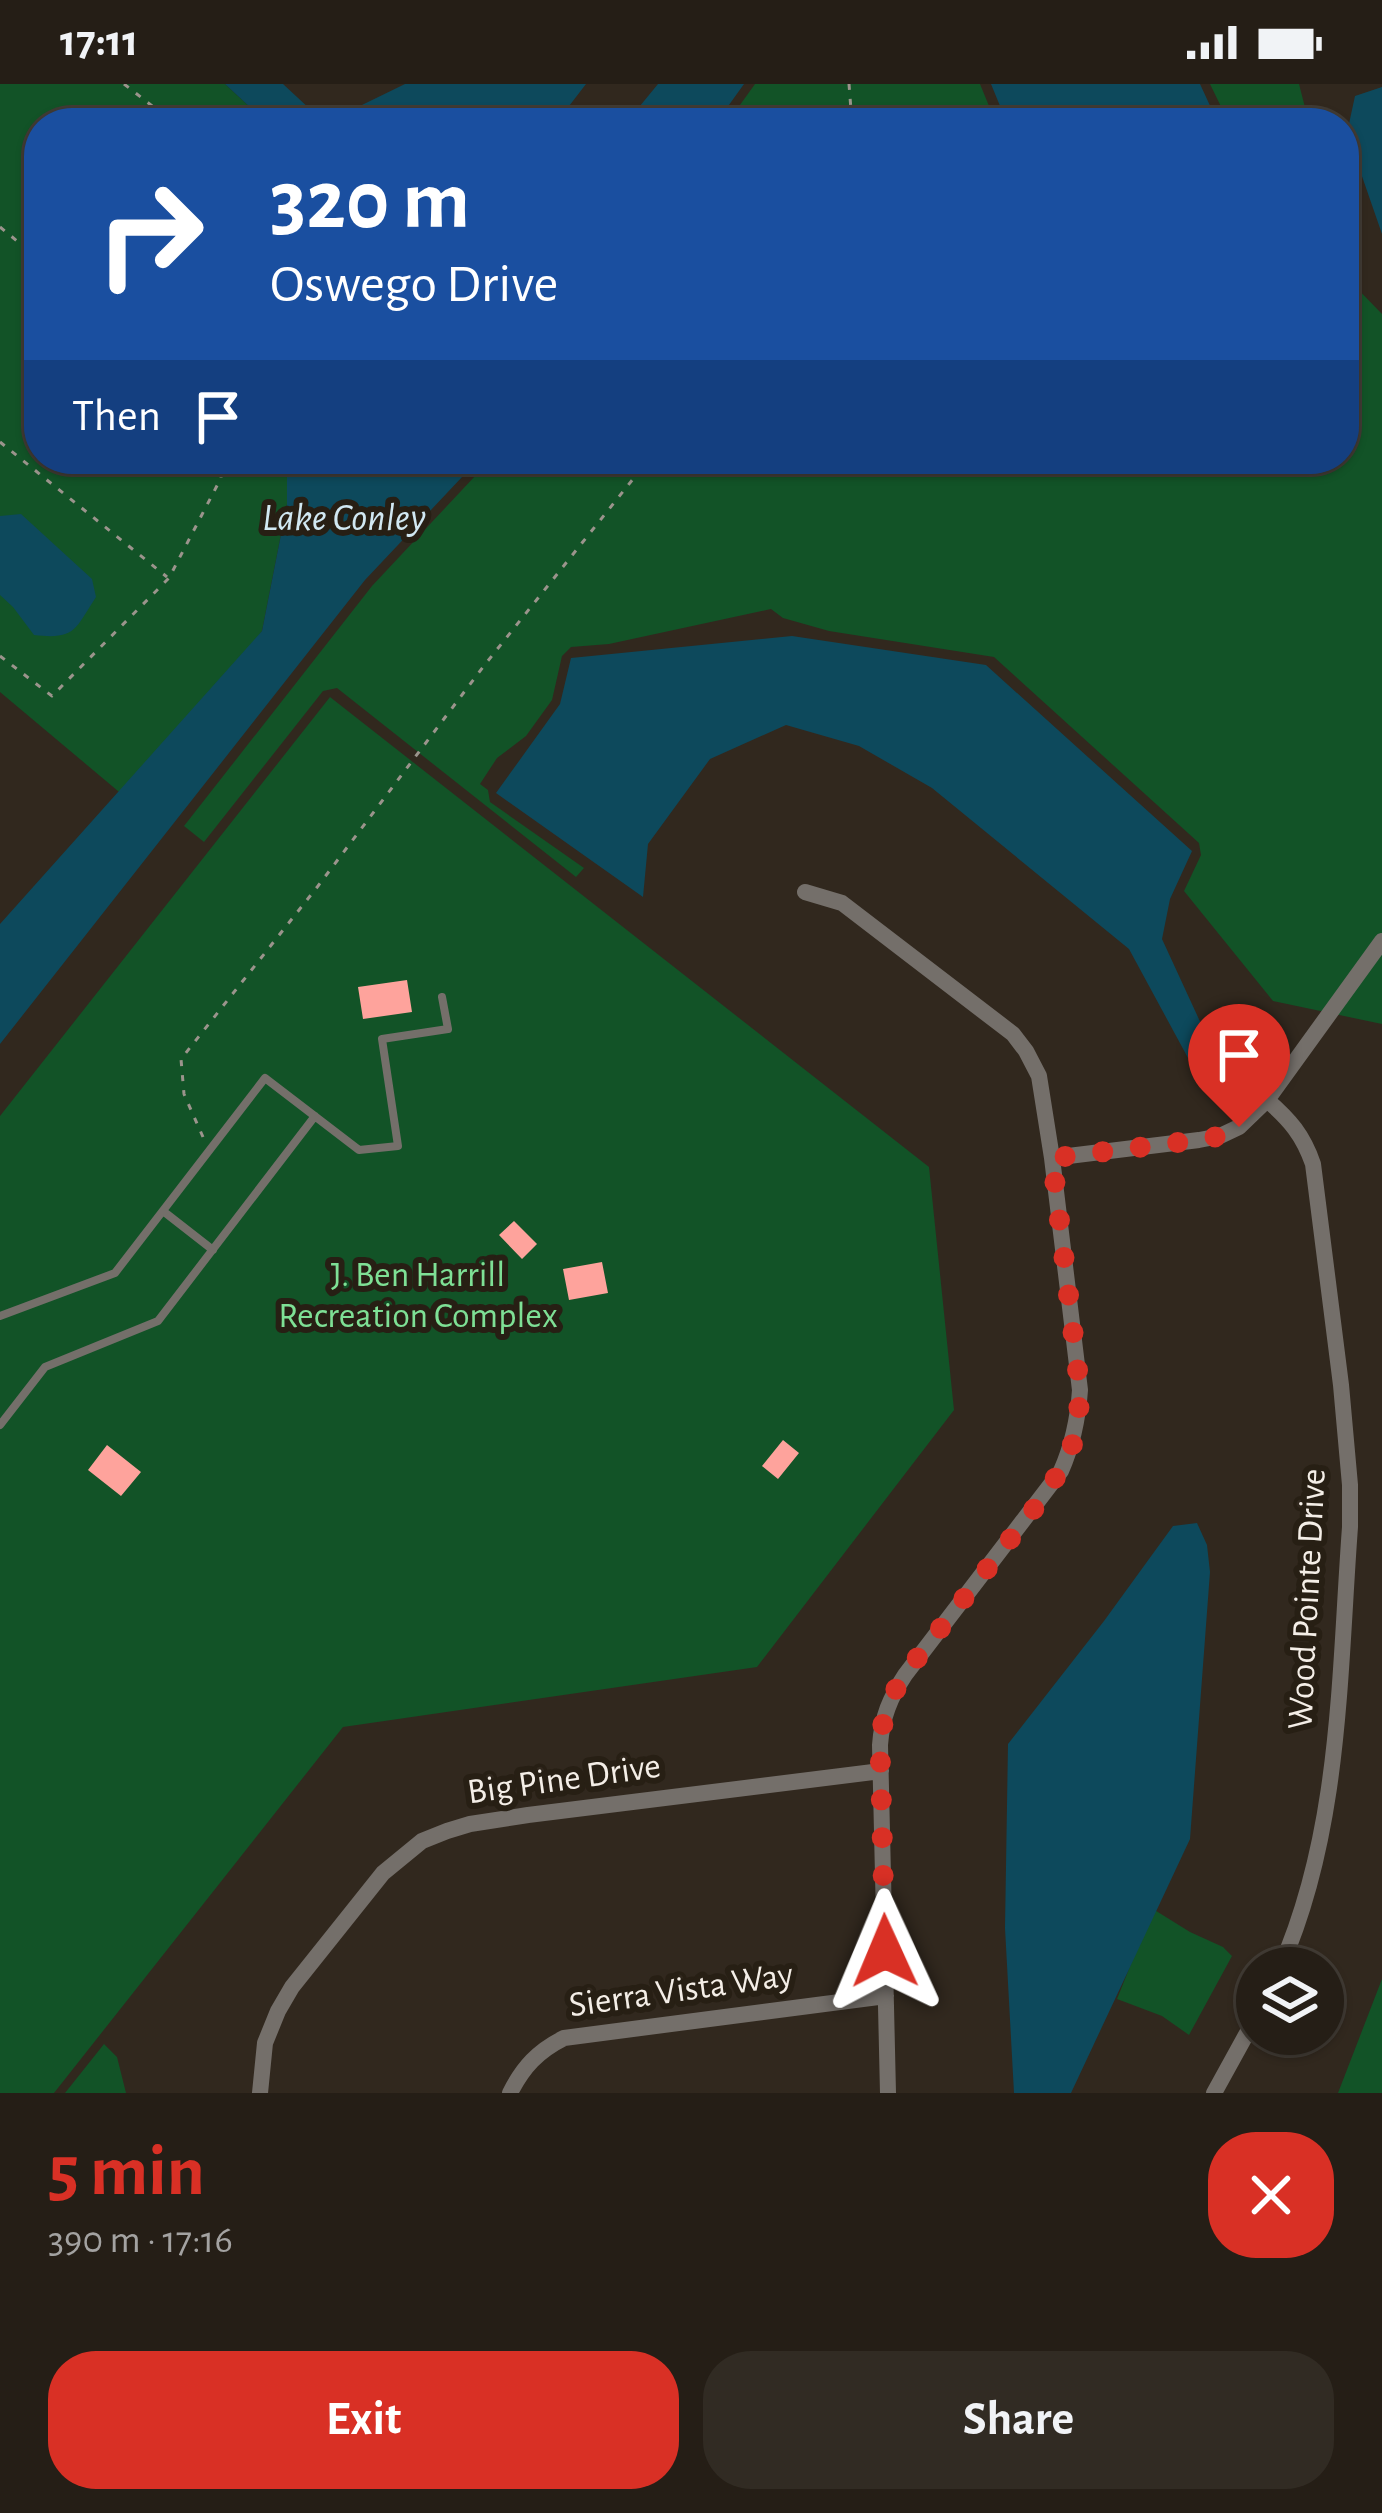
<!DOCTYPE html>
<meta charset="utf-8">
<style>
:root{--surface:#251e16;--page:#312b23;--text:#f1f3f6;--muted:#a3a2a1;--line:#423c35;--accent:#d93025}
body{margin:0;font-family:"Alegreya Sans",sans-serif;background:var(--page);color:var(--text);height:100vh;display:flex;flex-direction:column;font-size:45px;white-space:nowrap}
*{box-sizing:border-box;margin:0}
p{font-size:39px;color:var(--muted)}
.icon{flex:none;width:66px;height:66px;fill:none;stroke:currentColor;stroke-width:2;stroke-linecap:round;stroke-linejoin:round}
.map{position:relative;height:2009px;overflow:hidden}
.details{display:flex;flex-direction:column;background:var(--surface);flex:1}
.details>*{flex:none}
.banner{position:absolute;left:24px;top:24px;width:1335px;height:366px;border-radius:48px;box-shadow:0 3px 9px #0004,0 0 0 3px var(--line);background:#1a4fa0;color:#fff;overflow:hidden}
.fabs{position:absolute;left:1236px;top:1863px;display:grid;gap:24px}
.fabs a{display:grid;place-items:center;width:108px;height:108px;border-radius:50%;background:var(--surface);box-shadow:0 3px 9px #0004,0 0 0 3px var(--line);font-size:60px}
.pin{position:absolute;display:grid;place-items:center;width:102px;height:102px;color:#fff;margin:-123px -51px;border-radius:50% 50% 50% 0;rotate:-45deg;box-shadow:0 0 12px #0007}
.pin .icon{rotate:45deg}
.me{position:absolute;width:132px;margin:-66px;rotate:359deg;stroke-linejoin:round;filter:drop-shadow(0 0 9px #0008)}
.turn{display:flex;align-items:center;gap:42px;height:252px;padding:0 48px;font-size:54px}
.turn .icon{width:156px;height:156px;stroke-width:2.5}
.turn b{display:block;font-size:84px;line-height:102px}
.then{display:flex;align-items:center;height:114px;padding:0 48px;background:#0003;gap:24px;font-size:45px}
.round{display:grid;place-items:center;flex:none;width:126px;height:126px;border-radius:48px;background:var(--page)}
.summary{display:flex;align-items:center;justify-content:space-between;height:204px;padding:0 48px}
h1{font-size:72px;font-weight:700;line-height:90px;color:var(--accent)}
.primary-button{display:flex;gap:24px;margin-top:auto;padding:24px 48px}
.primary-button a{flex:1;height:138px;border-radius:48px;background:var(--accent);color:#fff;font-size:48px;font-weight:700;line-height:138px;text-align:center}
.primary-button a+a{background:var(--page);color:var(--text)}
.status{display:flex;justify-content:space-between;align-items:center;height:84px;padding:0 60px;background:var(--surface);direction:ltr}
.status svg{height:33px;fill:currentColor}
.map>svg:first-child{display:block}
</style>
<div class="status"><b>17:11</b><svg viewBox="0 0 49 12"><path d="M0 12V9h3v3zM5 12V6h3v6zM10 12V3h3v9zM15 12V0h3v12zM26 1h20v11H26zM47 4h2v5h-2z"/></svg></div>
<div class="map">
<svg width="1382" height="2009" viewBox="0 0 1382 2009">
<rect width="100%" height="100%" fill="#31281e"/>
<!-- green -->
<path fill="#125327" d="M0 0H225L267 39H39V375H287V420L262 547 137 723 0 608Z
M755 0H980L996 39H727Z
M1210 0H1299L1309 39H1229Z
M1344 178 1348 195 1382 230V940L1273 917 1184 807 1201 771 1199 759 994 573 829 547 783 534 771 525 609 560 571 563 562 572 552 616 526 652 497 674 480 700 488 706 490 718 584 784 576 793 337 604 323 607 204 758 184 742 372 502 491 375H1344Z
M330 613 929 1083 954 1326 757 1583 343 1643 54 2009H0V1032Z
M1153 1825 1190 1848 1223 1863 1232 1872 1189 1951 1162 1932 1117 1915Z
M1382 1895V2009H1338Z
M104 1960 117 1973 126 2009H65Z"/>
<!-- water -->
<path fill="#0d495c" d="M225 0H283L325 39 405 0H586L556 39H267Z
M658 0H744L716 39H626Z
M991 0H1200L1218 39H1007Z
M1382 3V150L1347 49 1355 12Z
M287 375H479L365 496 0 960V840L262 547 287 420Z
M21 430 92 495 96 513C75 545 76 556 34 551L13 523 0 511V432Z
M792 552 986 581 1192 767 1170 815 1162 855 1203 944 1231 978 1207 1009 1129 865 932 704 859 662 786 641 710 675 648 760 643 813 496 709 560 620 571 574Z
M1197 1439 1207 1461 1210 1488 1190 1755 1071 2009H1014L1005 1844 1008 1660 1104 1537 1173 1442Z"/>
<!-- building -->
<path fill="#fea39c" d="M407 896 412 928 363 935 358 903Z
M514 1137 537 1160 522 1175 499 1151Z
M602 1178 608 1209 569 1216 563 1185Z
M783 1356 799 1369 778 1395 762 1382Z
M107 1361 141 1388 121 1412 88 1386Z"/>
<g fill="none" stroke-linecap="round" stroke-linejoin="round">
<!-- path -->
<path stroke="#9b948c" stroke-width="3" stroke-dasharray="6 9" stroke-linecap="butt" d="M124 0 174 39
M849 0 852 39
M0 143 39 175
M0 358 167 493
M0 572 52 612 169 494 221 394 222 375
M203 1053 184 1010 181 975 318 802 483 583 649 375"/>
<!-- service -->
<path stroke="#746f6a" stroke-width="8" d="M163 1127 213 1166
M0 1232 115 1189 265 994 359 1066 398 1062 382 955 448 945 442 913
M0 1341 45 1283 158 1237 315 1032"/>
<!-- minor -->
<path stroke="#746f6a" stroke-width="16" d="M805 808 842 819 1013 950 1026 967 1039 992 1052 1074 1080 1306C1078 1335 1073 1360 1061 1387L905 1591C890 1614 882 1633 880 1661L888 2009
M1267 1016C1290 1036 1303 1051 1313 1080L1341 1301 1350 1401V1443C1339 1591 1341 1746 1280 1884
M1052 1074 1199 1056 1220 1052 1239 1043 1267 1016 1382 857
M260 2009 265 1959 278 1927 292 1903 383 1789 422 1757 447 1747 470 1740 528 1731 881 1687
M510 2009C523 1983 538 1967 564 1954L886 1912
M1214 2009 1257 1931"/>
</g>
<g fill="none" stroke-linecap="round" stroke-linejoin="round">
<!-- route -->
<path stroke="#d93025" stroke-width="21" stroke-dasharray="0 37.8" d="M885 1867 880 1661C882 1633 890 1614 904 1591L1048 1407 1071 1366 1078 1339 1080 1306 1052 1074 1199 1056 1220 1052 1239 1043"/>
</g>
<g text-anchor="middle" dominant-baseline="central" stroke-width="12" stroke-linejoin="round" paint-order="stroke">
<!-- park labels -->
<g font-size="36" fill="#7ee095" stroke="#271f14">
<text x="418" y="1191">J. Ben Harrill<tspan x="418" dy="41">Recreation Complex</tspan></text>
</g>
<!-- street labels -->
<g font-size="36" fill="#f4eee7" stroke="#271f14">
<text transform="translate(1307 1515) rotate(-87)">Wood Pointe Drive</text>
<text transform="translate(564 1695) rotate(-8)">Big Pine Drive</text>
<text transform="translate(681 1906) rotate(-8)">Sierra Vista Way</text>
</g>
<!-- water labels -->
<g font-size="39" font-style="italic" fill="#d1e8f2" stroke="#271f14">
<text x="344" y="434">Lake Conley</text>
</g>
</g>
</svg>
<div class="fabs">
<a><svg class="icon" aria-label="layers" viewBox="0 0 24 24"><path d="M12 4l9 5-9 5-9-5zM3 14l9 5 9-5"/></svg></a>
</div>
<div class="pin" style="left:1239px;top:1043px;background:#d93025"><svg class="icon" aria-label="arrive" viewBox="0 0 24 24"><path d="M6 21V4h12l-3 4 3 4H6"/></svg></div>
<svg class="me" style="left:885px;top:1867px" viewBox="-20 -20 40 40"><path d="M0-17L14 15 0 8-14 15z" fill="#d93025" stroke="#fff" stroke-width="4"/></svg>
<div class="banner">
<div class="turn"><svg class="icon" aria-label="right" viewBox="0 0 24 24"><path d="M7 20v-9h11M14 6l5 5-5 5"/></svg><div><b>320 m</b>Oswego Drive</div></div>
<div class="then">Then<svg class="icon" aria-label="arrive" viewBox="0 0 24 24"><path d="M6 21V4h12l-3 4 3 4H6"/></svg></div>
</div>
</div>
<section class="details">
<div class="summary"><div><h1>5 min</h1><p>390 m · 17:16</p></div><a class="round" style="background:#d93025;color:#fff"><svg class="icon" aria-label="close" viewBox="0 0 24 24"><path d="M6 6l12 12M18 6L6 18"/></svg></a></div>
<div class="primary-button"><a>Exit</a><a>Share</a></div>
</section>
